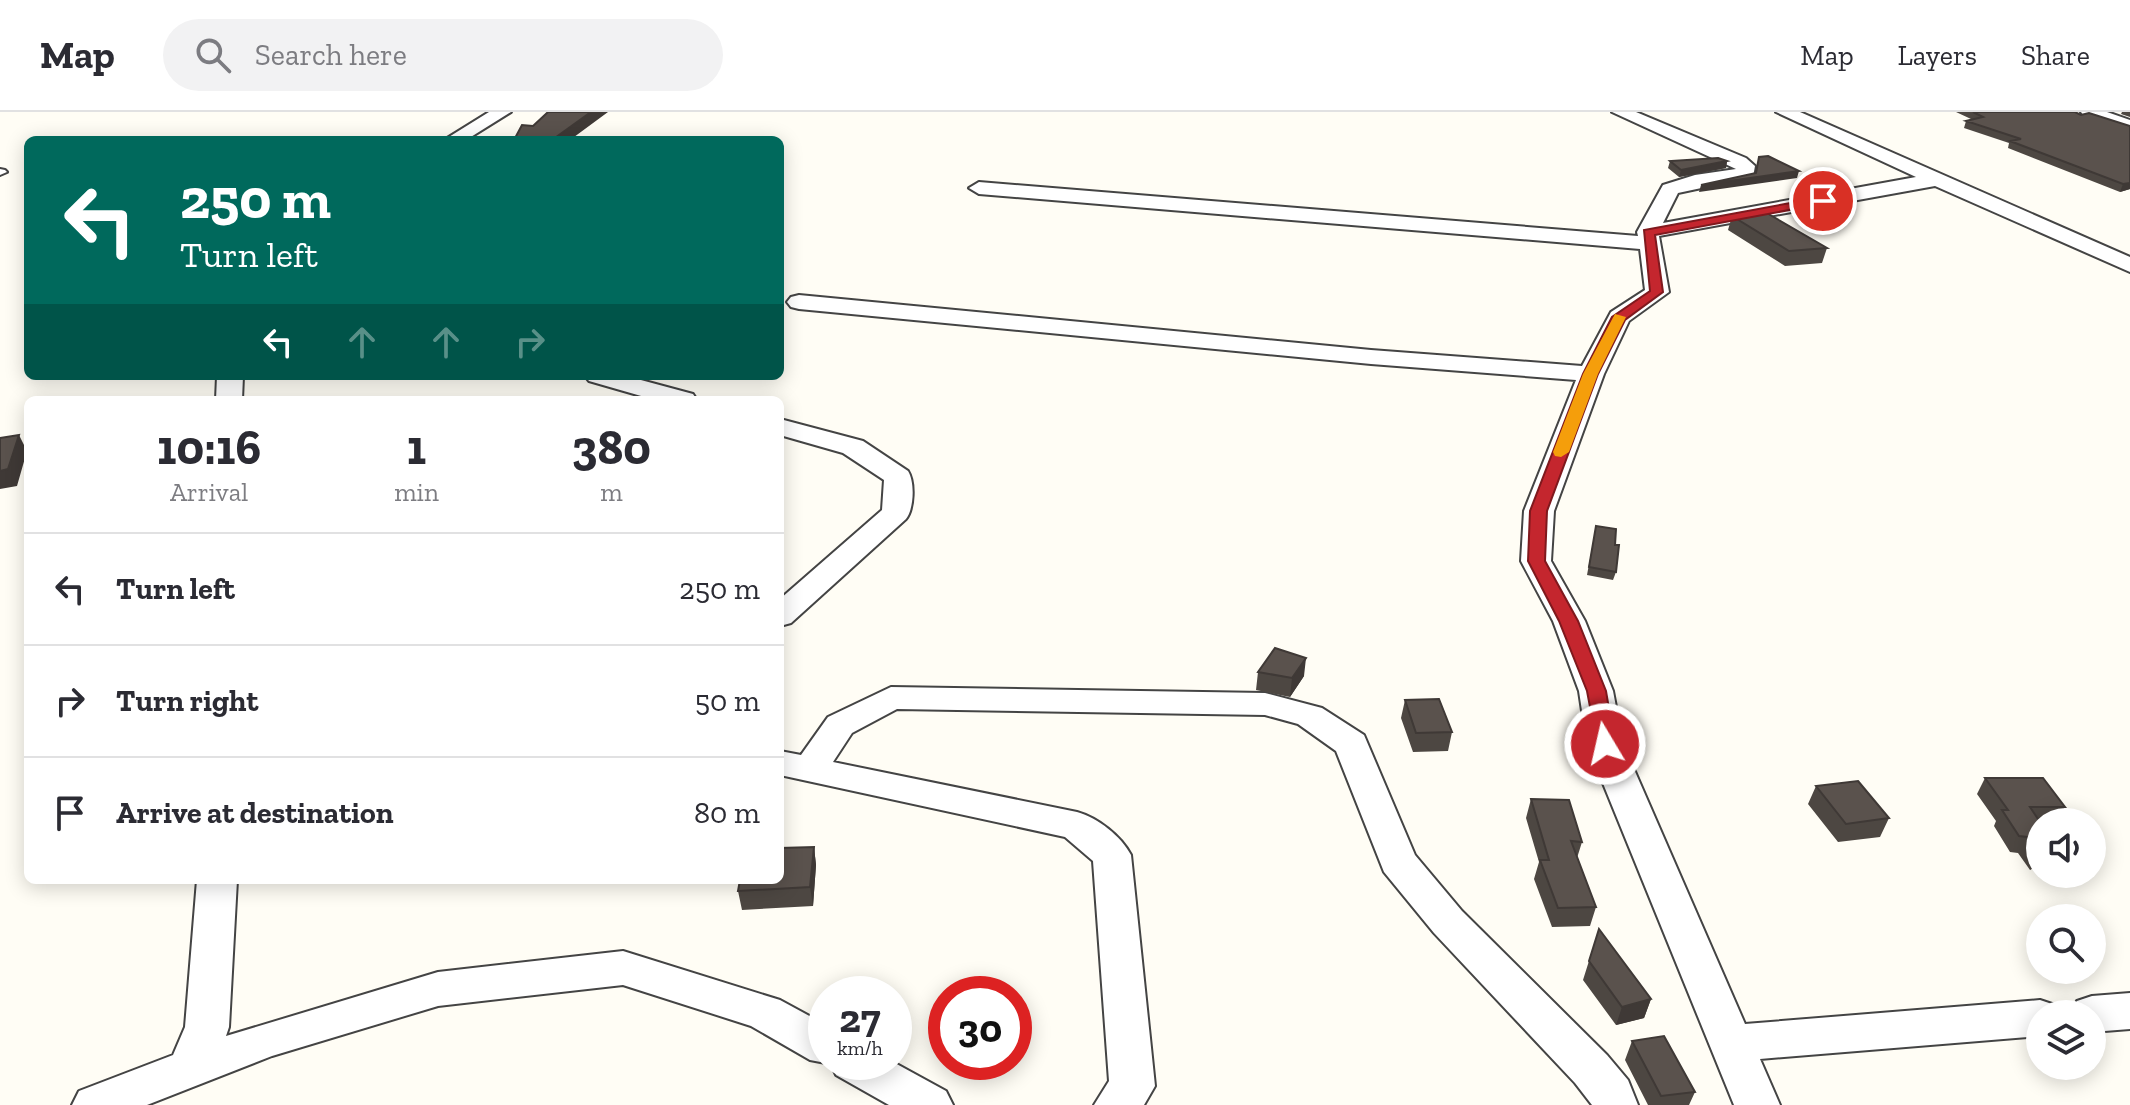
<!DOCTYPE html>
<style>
:root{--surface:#fff;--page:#f2f2f3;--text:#2b2b33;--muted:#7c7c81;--line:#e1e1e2}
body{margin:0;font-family:"Zilla Slab",serif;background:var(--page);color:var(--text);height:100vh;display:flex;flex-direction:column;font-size:30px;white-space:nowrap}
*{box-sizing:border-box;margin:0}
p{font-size:26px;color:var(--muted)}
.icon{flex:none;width:44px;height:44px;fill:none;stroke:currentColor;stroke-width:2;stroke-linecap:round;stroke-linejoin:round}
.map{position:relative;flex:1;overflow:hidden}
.panel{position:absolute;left:24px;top:284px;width:760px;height:488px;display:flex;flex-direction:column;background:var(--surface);border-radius:12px;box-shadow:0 4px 20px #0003}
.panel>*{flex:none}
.top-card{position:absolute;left:24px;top:24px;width:760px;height:244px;border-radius:12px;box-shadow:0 4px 20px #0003;background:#00695c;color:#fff;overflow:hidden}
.tools{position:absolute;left:2026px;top:696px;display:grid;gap:16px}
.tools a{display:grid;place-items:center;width:80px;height:80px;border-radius:50%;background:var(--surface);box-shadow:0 4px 20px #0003;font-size:40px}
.speed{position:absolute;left:808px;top:864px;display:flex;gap:16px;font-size:40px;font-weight:700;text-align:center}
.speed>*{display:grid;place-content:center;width:104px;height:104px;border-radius:50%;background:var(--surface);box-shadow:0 4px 20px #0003;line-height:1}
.speed small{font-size:20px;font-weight:400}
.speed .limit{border:12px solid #d22;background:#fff;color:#111}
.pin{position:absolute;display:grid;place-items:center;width:68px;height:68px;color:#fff;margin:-34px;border:4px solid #fff;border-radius:50%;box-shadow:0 2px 8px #0007}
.me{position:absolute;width:88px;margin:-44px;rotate:351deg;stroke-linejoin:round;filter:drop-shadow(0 0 6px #0008)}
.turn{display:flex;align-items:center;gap:28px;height:168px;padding:0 24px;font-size:36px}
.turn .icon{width:104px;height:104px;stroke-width:2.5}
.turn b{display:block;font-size:56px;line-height:68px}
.lanes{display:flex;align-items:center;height:76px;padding:0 24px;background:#0003;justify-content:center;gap:40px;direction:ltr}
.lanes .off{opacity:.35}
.eta{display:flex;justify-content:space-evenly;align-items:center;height:136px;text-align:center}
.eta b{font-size:48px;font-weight:800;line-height:56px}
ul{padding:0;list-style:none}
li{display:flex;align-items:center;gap:24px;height:112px;padding:0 24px;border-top:2px solid var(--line)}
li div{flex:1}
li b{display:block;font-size:30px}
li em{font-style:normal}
header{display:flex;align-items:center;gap:48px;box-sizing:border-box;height:112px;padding:0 40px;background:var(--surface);border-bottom:2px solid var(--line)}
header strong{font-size:38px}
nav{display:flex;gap:44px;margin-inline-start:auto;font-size:28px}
.search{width:560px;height:72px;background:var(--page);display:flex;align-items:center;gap:20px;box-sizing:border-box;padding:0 28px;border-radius:44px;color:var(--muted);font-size:30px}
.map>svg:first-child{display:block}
</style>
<header>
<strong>Map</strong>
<div class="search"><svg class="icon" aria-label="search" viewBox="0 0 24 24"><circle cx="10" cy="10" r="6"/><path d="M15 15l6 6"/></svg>Search here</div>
<nav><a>Map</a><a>Layers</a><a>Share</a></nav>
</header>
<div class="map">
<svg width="2130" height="993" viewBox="0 0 2130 993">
<rect width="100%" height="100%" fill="#fffdf5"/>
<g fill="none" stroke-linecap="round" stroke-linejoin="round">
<defs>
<path id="lane" d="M0 57 5 58 7 60 0 63Z"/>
<path id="street" d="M489 0H511L466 28H444Z
M1612 0H1636L1746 46 1755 54 1753 65 1678 81 1663 111 1916 65 1776 0H1800L2130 145V160L1935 74 1659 124 1669 180 1629 209 1604 262 1554 399 1551 449 1585 509 1613 579 1623 632 1745 912 2040 888 2055 893 2060 902H2040V924L1760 947 1780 993H1734L1587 632 1579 579 1553 509 1521 449 1524 399 1576 268 1371 252 799 197 791 195 787 190 791 185 799 183 1371 238 1582 254 1611 200 1645 178 1640 137 979 82 969 76 979 70 1638 124 1637 120 1663 73 1695 63 1736 57Z
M2081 0H2107L2130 8V19L2084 4Z
M217 264H243L242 288H216Z
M585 264H626L693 282 697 288H655L589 269Z
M780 307 863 329 908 359C915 370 914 397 906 407L791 511 780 514V487L882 398 884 368 843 341 780 323Z
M891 575 1265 581 1322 596 1364 623 1415 743 1462 799 1607 943 1628 968 1638 993H1592L1575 971 1434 821 1384 760 1336 639 1298 612 1265 603 897 597 852 621 833 650 1077 700C1098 706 1121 724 1131 743L1155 974 1144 993H1094L1109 969 1093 749 1065 725 780 663V639L801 643 828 605Z
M197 768H237L229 915 226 924 438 860 623 839 780 888 826 913V950H893L946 979 953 993H889L836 963 831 952 810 948 751 914 623 873 438 894 272 944 147 993H72L79 979 173 943 185 915Z
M2130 881V917L2092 920V902H2070L2077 889 2092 884Z"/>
</defs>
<!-- lane casing -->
<use href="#lane" stroke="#444" stroke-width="4"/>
<!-- street casing -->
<use href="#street" stroke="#444" stroke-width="4"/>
<!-- lane -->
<use href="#lane" fill="#fff" fill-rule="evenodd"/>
<!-- street -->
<use href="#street" fill="#fff" fill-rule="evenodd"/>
</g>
<!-- wall -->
<path fill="#4d4742" d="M1956 0H2075L2081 3 2130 14V77L2120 80 2008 36 2009 31 1964 16 1966 9 1971 7Z
M2122 0H2130V5L2121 2Z
M1670 49H1727L1726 56 1679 65 1668 56Z
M1732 104 1827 136 1822 151 1785 154 1728 118Z
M1596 414 1616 460 1613 468 1587 463Z
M1258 560 1304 564 1290 585 1256 578Z
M1405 588 1452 620 1448 639 1413 640 1401 606Z
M1985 666 2065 695 2057 710H2040V751L2030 758 2018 741 2010 740 1994 714 1996 709 1977 682Z
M1816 674 1889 706 1880 725 1838 730 1808 692Z
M1531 687 1582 730 1577 746 1596 795 1590 814 1552 815 1534 767 1539 750 1526 706Z
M814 735 816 753 813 794 742 798 738 779Z
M1599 817 1651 887 1644 906 1616 913 1583 868Z
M1632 929 1695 980 1689 993H1648L1625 948Z"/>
<!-- shaded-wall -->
<path fill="#3f3936" d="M591 0H608L570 28H552Z
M1727 49 1726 56 1679 65 1681 58Z
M1799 59 1797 66 1699 80 1701 73Z
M2130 71V77L2120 80 2123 72Z
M19 323 27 339 17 374 0 377V359Z
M1306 546 1304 564 1290 585 1292 566Z
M814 735 816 753 813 794 810 775Z
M2039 742 2040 751 2030 758Z
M1651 887 1644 906 1616 913 1622 895Z"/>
<!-- building -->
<path fill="#5a524d" stroke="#3f3936" stroke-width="2" d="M548 0H591L552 28H514L522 13 533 14Z
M1973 0H2075L2081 3 2089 1 2130 14V71L2123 72 2010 29 2021 27 1966 9 1983 5Z
M1768 44 1799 59 1701 73 1756 61 1759 45Z
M1718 46 1727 49 1681 58 1670 49Z
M1765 100 1827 136 1789 139 1732 104Z
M19 323 8 357 0 359V326Z
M1596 414 1616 417 1615 433H1619L1616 460 1589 455Z
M1275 536 1306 546 1292 566 1258 560Z
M1439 587 1452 620 1416 621 1405 588Z
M1985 666H2043L2065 695H2030L2040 710V742L2027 725 2019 724 2002 698H2008Z
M1858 669 1889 706 1846 712 1816 674Z
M1531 687 1569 688 1582 730 1571 729 1596 795 1558 796 1540 748H1549Z
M814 735 810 775 738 779 740 768H780V736Z
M1599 817 1651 887 1622 895 1589 849Z
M1664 924 1695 980 1661 984 1632 929Z"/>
<!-- route -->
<path fill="#c4262e" stroke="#7f191e" stroke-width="2" d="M1823 85 1827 86V91L1655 123 1663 180 1625 208 1598 262 1547 399 1545 449 1578 509 1606 579 1615 632 1612 637H1598L1587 579 1559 509 1528 449 1530 399 1583 262 1612 205 1650 179 1644 118Z"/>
<!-- slow -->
<path fill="#f59e0b" d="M1615 202 1626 205 1598 262 1569 340 1561 345 1555 344 1553 340 1583 262Z"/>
</svg>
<div class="tools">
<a><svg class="icon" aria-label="sound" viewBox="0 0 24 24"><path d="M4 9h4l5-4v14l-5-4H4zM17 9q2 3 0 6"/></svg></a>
<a><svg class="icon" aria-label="search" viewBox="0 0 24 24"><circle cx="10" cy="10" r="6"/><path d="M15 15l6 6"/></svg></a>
<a><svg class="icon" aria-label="layers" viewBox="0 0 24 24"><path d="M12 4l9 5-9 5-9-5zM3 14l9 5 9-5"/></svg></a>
</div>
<div class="speed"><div>27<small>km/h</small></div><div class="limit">30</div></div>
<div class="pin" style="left:1823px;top:89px;background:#d93025"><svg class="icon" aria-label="arrive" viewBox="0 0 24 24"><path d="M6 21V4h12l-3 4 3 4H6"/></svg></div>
<svg class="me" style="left:1605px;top:632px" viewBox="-20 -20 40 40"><circle r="17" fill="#c4262e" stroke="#fff" stroke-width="3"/><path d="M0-11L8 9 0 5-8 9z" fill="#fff"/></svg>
<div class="top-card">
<div class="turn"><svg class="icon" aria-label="left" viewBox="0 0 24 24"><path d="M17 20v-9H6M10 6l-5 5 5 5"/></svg><div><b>250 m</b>Turn left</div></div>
<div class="lanes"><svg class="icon" aria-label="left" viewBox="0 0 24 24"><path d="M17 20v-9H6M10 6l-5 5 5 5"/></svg><svg class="icon off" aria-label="ahead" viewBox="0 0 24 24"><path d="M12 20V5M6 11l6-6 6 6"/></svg><svg class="icon off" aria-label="ahead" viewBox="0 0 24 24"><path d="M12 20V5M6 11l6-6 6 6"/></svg><svg class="icon off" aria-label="right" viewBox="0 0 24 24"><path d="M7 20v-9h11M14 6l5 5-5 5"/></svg></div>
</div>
<section class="panel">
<div class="eta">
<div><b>10:16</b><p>Arrival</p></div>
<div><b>1</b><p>min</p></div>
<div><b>380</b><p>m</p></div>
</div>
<ul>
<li><svg class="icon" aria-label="left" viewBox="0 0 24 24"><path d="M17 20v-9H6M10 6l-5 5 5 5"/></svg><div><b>Turn left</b></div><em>250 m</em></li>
<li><svg class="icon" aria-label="right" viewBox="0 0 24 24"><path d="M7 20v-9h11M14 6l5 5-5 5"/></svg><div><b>Turn right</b></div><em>50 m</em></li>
<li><svg class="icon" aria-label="arrive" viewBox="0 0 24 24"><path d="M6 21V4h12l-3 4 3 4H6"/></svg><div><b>Arrive at destination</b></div><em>80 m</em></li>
</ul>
</section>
</div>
